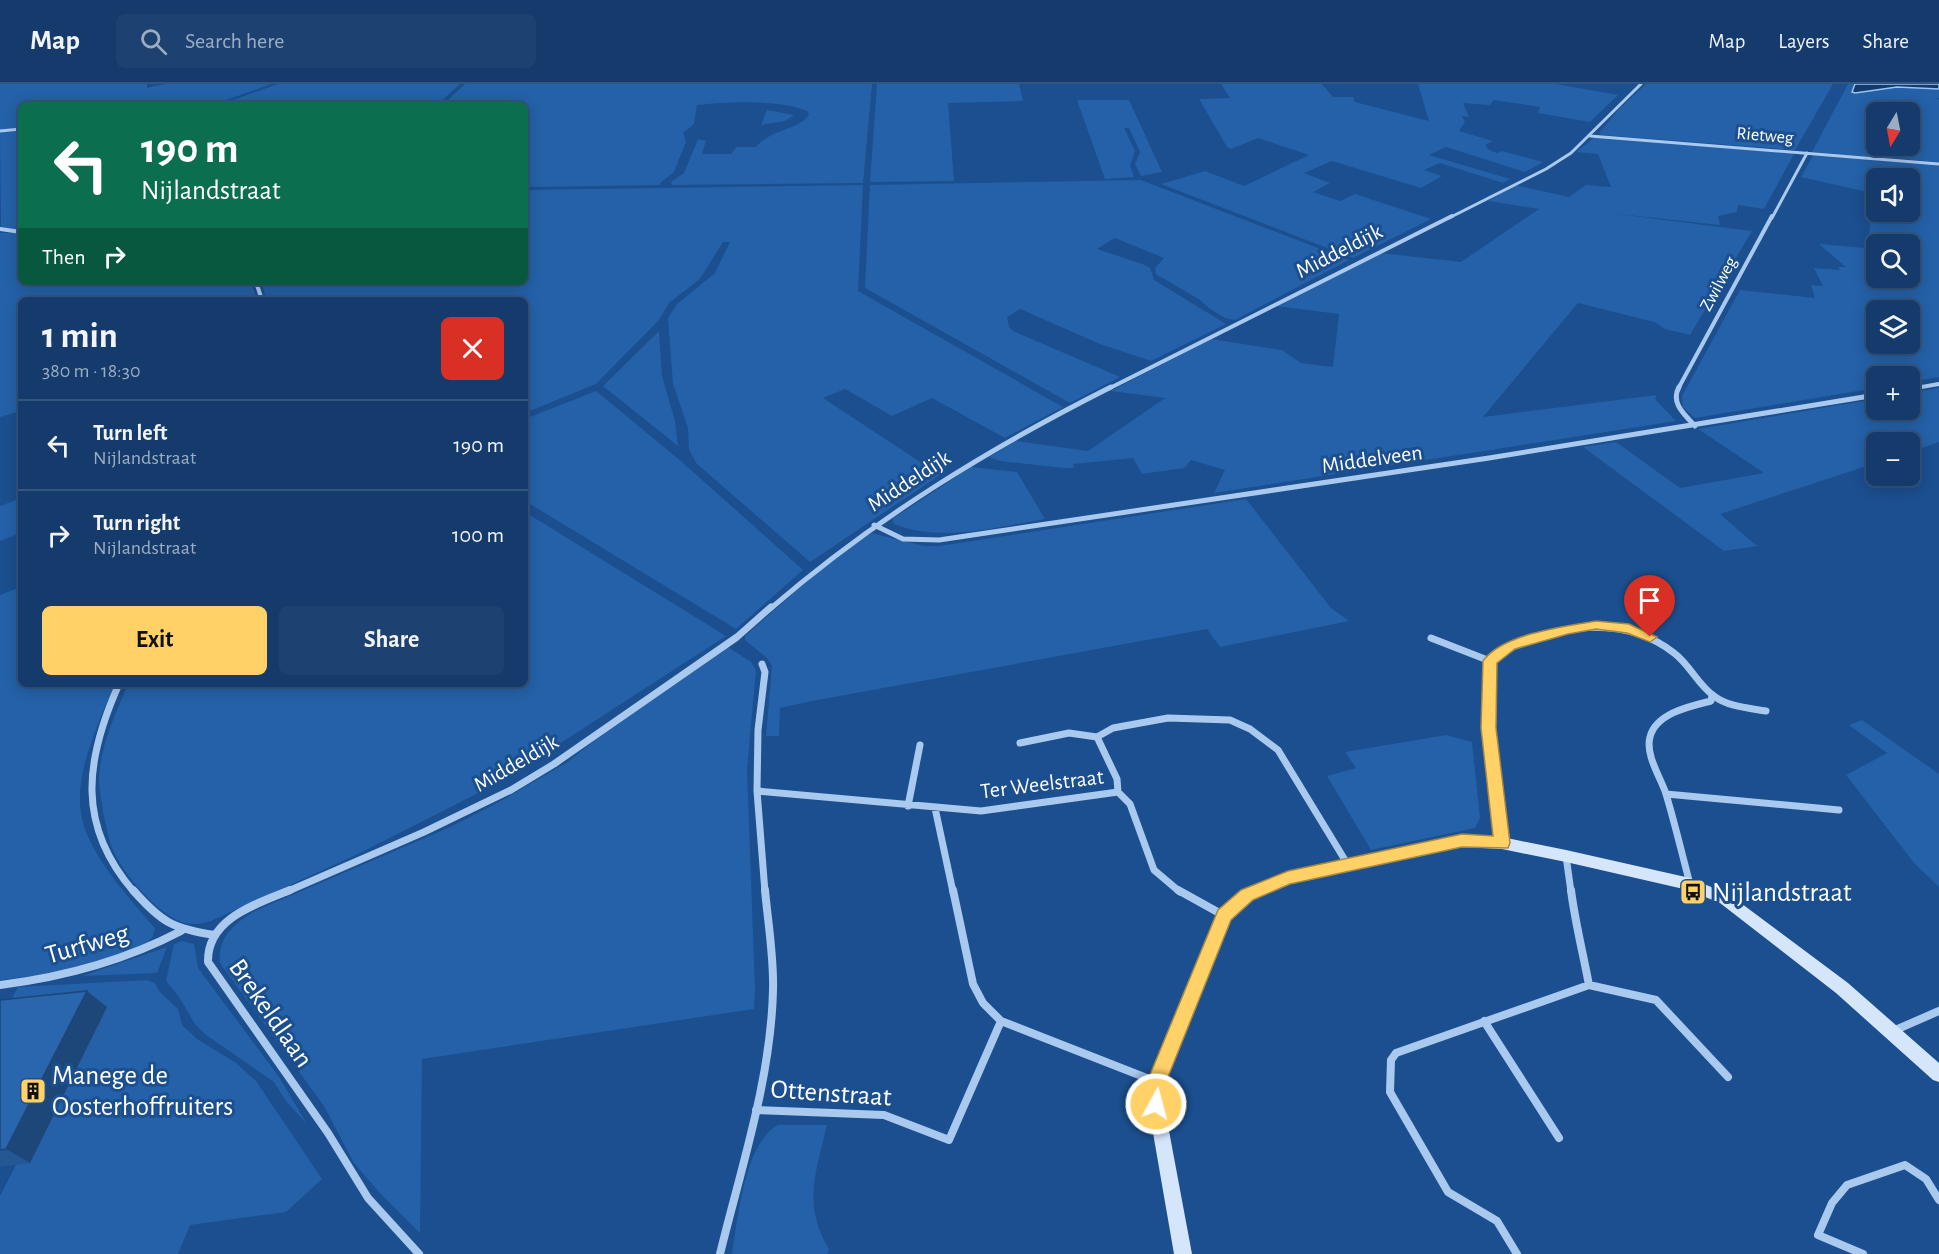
<!DOCTYPE html>
<meta charset="utf-8">
<style>
:root{--surface:#143b6b;--page:#1d4271;--text:#f1f3f6;--muted:#9dadc1;--line:#33557e;--accent:#ffd166}
body{margin:0;font-family:"Alegreya Sans",sans-serif;background:var(--page);color:var(--text);height:100vh;display:flex;flex-direction:column;font-size:22px;white-space:nowrap}
*{box-sizing:border-box;margin:0}
p{font-size:20px;color:var(--muted)}
.icon{flex:none;width:33px;height:33px;fill:none;stroke:currentColor;stroke-width:2;stroke-linecap:round;stroke-linejoin:round}
.map{position:relative;flex:1;overflow:hidden}
.panel{position:absolute;left:18px;top:213px;width:510px;height:390px;display:flex;flex-direction:column;background:var(--surface);border-radius:9px;box-shadow:0 3px 15px #0003,0 0 0 2px var(--line)}
.panel>*{flex:none}
.top-card{position:absolute;left:18px;top:18px;width:510px;height:183px;border-radius:9px;box-shadow:0 3px 15px #0003,0 0 0 2px var(--line);background:#0b6e4f;color:#fff;overflow:hidden}
.needle{width:39px;rotate:190deg}
.buttons{position:absolute;left:1866px;top:18px;display:grid;gap:12px}
.buttons a{display:grid;place-items:center;width:54px;height:54px;border-radius:9px;background:var(--surface);box-shadow:0 3px 15px #0003,0 0 0 2px var(--line);font-size:30px}
.pin{position:absolute;display:grid;place-items:center;width:51px;height:51px;color:#fff;margin:-62px -26px;border-radius:50% 50% 50% 0;rotate:-45deg;box-shadow:0 0 6px #0007}
.pin .icon{rotate:45deg}
.me{position:absolute;width:66px;margin:-33px;rotate:7deg;stroke-linejoin:round;filter:drop-shadow(0 0 4px #0008)}
.turn{display:flex;align-items:center;gap:21px;height:126px;padding:0 24px;font-size:27px}
.turn .icon{width:78px;height:78px;stroke-width:2.5}
.turn b{display:block;font-size:42px;line-height:51px}
.then{display:flex;align-items:center;height:57px;padding:0 24px;background:#0003;gap:12px;font-size:22px}
.round{display:grid;place-items:center;flex:none;width:63px;height:63px;border-radius:9px;background:var(--page)}
.head{display:flex;align-items:center;justify-content:space-between;height:102px;padding:0 24px}
h1{font-size:36px;font-weight:700;line-height:45px}
.button{display:flex;gap:12px;margin-top:auto;padding:12px 24px}
.button a{flex:1;height:69px;border-radius:9px;background:var(--accent);color:#111;font-size:24px;font-weight:700;line-height:69px;text-align:center}
.button a+a{background:var(--page);color:var(--text)}
ul{padding:0;list-style:none}
li{display:flex;align-items:center;gap:18px;height:90px;padding:0 24px;border-top:2px solid var(--line)}
li div{flex:1}
li b{display:block;font-size:22px}
li em{font-style:normal}
header{display:flex;align-items:center;gap:36px;box-sizing:border-box;height:84px;padding:0 30px;background:var(--surface);border-bottom:2px solid var(--line)}
header strong{font-size:28px}
nav{display:flex;gap:33px;margin-inline-start:auto;font-size:21px}
.search{width:420px;height:54px;background:var(--page);display:flex;align-items:center;gap:15px;box-sizing:border-box;padding:0 21px;border-radius:9px;color:var(--muted);font-size:22px}
.map>svg:first-child{display:block}
</style>
<header>
<strong>Map</strong>
<div class="search"><svg class="icon" aria-label="search" viewBox="0 0 24 24"><circle cx="10" cy="10" r="6"/><path d="M15 15l6 6"/></svg>Search here</div>
<nav><a>Map</a><a>Layers</a><a>Share</a></nav>
</header>
<div class="map">
<svg width="1939" height="1170" viewBox="0 0 1939 1170">
<rect width="100%" height="100%" fill="#1b4f8f"/>
<!-- green -->
<path fill="#2461a8" fill-rule="evenodd" d="M0 0H147V4L165 0H271L213 21H21V44L0 46Z
M278 0H460L437 21H219Z
M465 0H872L863 99 672 101 671 98 684 89 698 55 706 57 702 70H731L736 63H756C772 44 797 47 809 31L807 27C780 15 726 18 697 21L694 40 683 49 686 58 674 88 661 98 660 101 525 103V21H443Z
M877 0H1019L1023 17 948 19 954 97 870 98Z
M1221 0H1322L1333 13H1353L1355 18 1429 37 1418 0H1556L1618 11 1590 38 1538 29 1540 23 1494 16 1490 21 1463 19 1469 33 1462 32 1465 38 1459 47 1493 57 1485 61 1489 66 1497 69 1502 67 1543 78 1525 88 1446 63 1429 71 1510 95 1503 99 1440 79 1424 86 1442 92 1421 104 1332 77 1304 89 1330 99 1313 108 1340 117 1355 110 1431 135 1353 174 1161 100 1205 87 1244 102 1309 71 1258 54 1231 65 1227 63 1199 15 1230 14Z
M1646 0H1833L1795 66 1601 51 1599 49 1619 25Z
M1848 0H1855L1854 6 1897 3 1939 5V14H1936L1939 16V78L1812 68ZM1876 28H1910V62H1876Z
M1077 16H1129L1162 88 1141 92 1135 80 1140 68 1129 44H1124L1135 67 1130 81 1134 93 1105 95Z
M767 26 794 31 785 37 761 41Z
M21 46V147L2 144 1 141 0 48Z
M1595 53 1794 70 1764 125 1738 121 1737 128 1718 132 1720 141 1609 129 1752 147 1690 251 1665 245 1654 238 1578 219 1483 333 1657 311 1655 315 1676 337 1214 409 1225 386 1191 376 1184 384 1142 390 1133 374 1073 380 1074 384H1064L1000 377 989 373 1016 357 1088 367 1165 314 1111 307 1211 255 1282 266 1301 279 1333 283 1339 230 1275 222 1380 169 1461 178 1539 125 1488 117 1515 101 1569 113 1586 101 1611 103 1598 70 1576 68Z
M1814 70 1939 80V293L1910 298V292H1876V304L1695 334 1683 323 1682 312 1740 206 1815 214 1811 201 1823 202 1814 184 1840 186 1838 183H1846L1819 160 1876 165V194H1910V160H1878L1869 152 1871 129 1876 120V128H1910V94H1876V110L1801 93ZM1876 226H1910V260H1876Z
M1141 96 1349 176 1235 236 1225 234 1210 225 1200 216 1156 190 1155 184 1164 174 1115 154 1097 165 1145 181 1150 184 1154 196 1226 240 1151 277 1100 260 1020 225 1007 233 1009 243 1013 247 1120 293 1070 319 865 204 870 101Z
M863 101 858 207 1063 323 1005 354 932 314 892 332 845 305 823 314 940 391 810 478 697 380 689 366 688 344 673 300 668 234 677 220 715 189 730 158H723L700 195 669 219 659 236 596 300 525 329V216H267L261 198H525V106Z
M0 149H21V198H251L257 216H21V327L0 333Z
M659 247 662 292 675 337 678 362 603 302Z
M1939 304V358L1910 368V358H1876V379L1720 430 1757 462 1724 467 1583 363 1616 358 1680 404 1764 389 1698 345 1876 315V326H1910V309Z
M596 307 681 377 803 486 736 545 525 417V335Z
M971 383 1017 388 1045 435C995 443 942 459 894 440L892 435Z
M21 414V449L0 457V422Z
M1246 415 1331 524 1349 537 1220 563 1207 545 812 617 780 624 779 652H766L772 582 767 574 745 556V552L823 483 871 449 924 462H939Z
M525 428 726 552 502 697 360 769 211 837C202 840 193 841 184 839 157 830 122 789 112 764 107 751 98 705 99 692 101 660 116 629 128 600H525Z
M21 503V600H115C60 724 67 743 155 844L153 852 145 862 59 889 0 896V511Z
M728 563 751 578 756 586 747 685 755 906 754 925 422 975 420 1149 379 1108 354 1079 324 1022 220 879C217 853 235 839 255 827L448 744 499 718 566 679 635 625Z
M1862 636 1939 690V803L1914 779 1846 691 1887 669 1849 641Z
M1446 651 1472 658 1480 734 1475 744 1371 766 1327 692 1356 684 1345 668Z
M182 857 194 860 198 884 279 993 307 1040 286 1017 274 998 206 951 195 940 179 913 166 897 174 860Z
M167 863 157 889 82 892Z
M147 896 155 899 160 908 178 925 182 941 197 955 236 979 256 997 322 1095 286 1128 190 1141 178 1170H0V1112L20 1073 2 933 18 903Z
M778 1041H827C816 1089 802 1120 829 1165L827 1170H732C738 1135 744 1059 778 1041Z"/>
<!-- water -->
<path fill="#123a6d" stroke="#9cc4f0" stroke-width="1.5" d="M1855 0H1939V5L1897 3 1855 9 1852 8Z"/>
<g fill="none" stroke-linecap="round" stroke-linejoin="round">
<!-- street-far4 -->
<path stroke="#a9c9ee" stroke-width="3" d="M0 47 21 45
M1590 52 1939 80
M1449 134 1546 85 1571 69 1641 0
M1772 134 1807 69"/>
<!-- street-far3 -->
<path stroke="#a9c9ee" stroke-width="4" d="M0 145 21 148
M256 198 262 216
M1108 305 1452 132
M1678 305 1772 132
M1910 305 1939 300"/>
<!-- street-far2 -->
<path stroke="#a9c9ee" stroke-width="5" d="M1679 303C1670 319 1685 331 1695 342
M1910 305 1919 303
M874 441 903 455 939 456 1489 374 1876 311
M770 525C874 435 988 365 1111 303"/>
<!-- street-far1 -->
<path stroke="#a9c9ee" stroke-width="7" d="M1431 554 1490 577
M1490 577C1541 540 1622 528 1674 569 1690 581 1698 601 1714 612 1728 623 1749 624 1766 627
M1490 577 1488 644 1502 758
M762 580 765 588 758 646 757 707 765 808
M119 600C85 676 76 741 134 808
M1097 653 1117 695 1118 708
M1020 659 1069 649 1097 653 1113 644 1168 634 1230 636 1250 645 1278 666 1348 781
M757 707 981 727 1118 708 1130 720 1154 786 1180 808
M1666 710 1839 726
M908 722 920 661
M935 724 953 808
M1566 772 1571 808
M1690 800C1682 770 1675 740 1666 710 1661 694 1645 671 1650 653 1656 629 1691 622 1711 617L1712 611
M286 808 424 748 511 706 554 680 737 553 771 523"/>
<!-- street -->
<path stroke="#a9c9ee" stroke-width="8" d="M133 806C161 838 173 845 215 851
M290 806C257 820 207 834 208 878L328 1049 368 1114 419 1170
M953 806 973 900 983 919 1001 937 1157 998
M1178 806 1223 831
M1571 806C1575 838 1583 869 1589 901
M0 901C64 893 124 877 181 847
M1484 937 1559 1054
M1893 947 1939 927
M756 1026 884 1031 949 1056 1001 937
M720 1170C741 1084 771 995 773 906 774 873 768 839 765 806
M1517 1170 1497 1137 1448 1108 1390 1008 1391 976 1396 969 1589 901 1656 916 1728 993
M1863 1170 1818 1151 1832 1119 1847 1101 1905 1081 1926 1095 1939 1116"/>
<!-- secondary -->
<path fill="#d6e6fa" fill-rule="evenodd" d="M1462 751 1502 753 1566 766 1690 794 1730 811 1848 899 1939 979V998L1933 996 1836 909 1720 819 1688 806 1566 778 1502 765 1462 763 1290 800 1252 815 1230 835 1165 998 1164 1020 1192 1170H1174L1148 1020 1149 998 1219 826 1242 807 1288 788Z"/>
</g>
<!-- wall -->
<path fill="#245895" d="M0 916 107 923 30 1079 0 1083Z"/>
<!-- shaded-wall -->
<path fill="#1d4779" d="M87 907 107 923 30 1079 6 1065Z"/>
<!-- building -->
<path fill="#2a66ad" stroke="#1d4779" stroke-width="1.5" d="M87 907 6 1065 0 1066V916Z"/>
<!-- route -->
<path fill="#ffd166" stroke="#a68842" stroke-width="1.5" d="M1596 537 1629 540 1657 553 1650 558 1627 549 1596 545 1568 550 1515 565 1497 579 1496 644 1510 759 1508 764 1462 763 1290 800 1253 816 1231 836 1166 998 1163 1027 1156 1030 1149 1027 1146 1020 1147 998 1218 826 1241 806 1288 787 1462 750 1493 752 1481 644 1483 577C1502 550 1565 542 1596 537Z"/>
<!-- icons -->
<defs>
<symbol id="bus-square" viewBox="-11 -11 22 22"><rect x="-9" y="-9" width="18" height="18" rx="4" fill="#ffd166" stroke="#1b4f8f"/><path d="M-5-6H5V4H4V6H2V4H-2V6H-4V4H-5ZM-3.5-4V0h7V-4ZM-3.5 1.2v1.5H-2V1.2ZM2 1.2v1.5H3.5V1.2Z" fill="#111"/></symbol>
<symbol id="building-square" viewBox="-11 -11 22 22"><rect x="-9" y="-9" width="18" height="18" rx="4" fill="#ffd166" stroke="#1b4f8f"/><path d="M-4-6H4V6H1V3H-1V6H-4ZM-2.5-4.3h1.7v1.8h-1.7ZM.8-4.3h1.7v1.8H.8ZM-2.5-1h1.7V.8h-1.7ZM.8-1h1.7V.8H.8Z" fill="#111"/></symbol>
</defs>
<g fill-rule="evenodd">
<use href="#bus-square" x="1678" y="793" width="30" height="30"/>
<use href="#building-square" x="18" y="992" width="30" height="30"/>
</g>
<g text-anchor="middle" dominant-baseline="central" stroke-width="6" stroke-linejoin="round" paint-order="stroke">
<!-- far-street labels -->
<g font-size="18" fill="#fff" stroke="#1b4f8f">
<text transform="translate(1765 52) rotate(5)">Rietweg</text>
<text transform="translate(1719 200) rotate(-62)">Zwilweg</text>
</g>
<!-- street labels -->
<g font-size="22" fill="#fff" stroke="#1b4f8f">
<text transform="translate(1339 167) rotate(-27)">Middeldijk</text>
<text transform="translate(1372 375) rotate(-8)">Middelveen</text>
<text transform="translate(909 397) rotate(-33)">Middeldijk</text>
<text transform="translate(516 679) rotate(-30)">Middeldijk</text>
<text transform="translate(1042 700) rotate(-7)">Ter Weelstraat</text>
</g>
<!-- near-poi labels -->
<g font-size="27" fill="#fff" stroke="#1b4f8f" text-anchor="start">
<text x="1712" y="808">Nijlandstraat</text>
<text x="52" y="991">Manege de<tspan x="52" dy="31">Oosterhoffruiters</tspan></text>
</g>
<!-- near-street labels -->
<g font-size="27" fill="#fff" stroke="#1b4f8f">
<text transform="translate(87 860) rotate(-16)">Turfweg</text>
<text transform="translate(271 929) rotate(55)">Brekeldlaan</text>
<text transform="translate(831 1009) rotate(4)">Ottenstraat</text>
</g>
</g>
</svg>
<div class="buttons">
<a><svg class="needle" viewBox="-14 -14 28 28"><path d="M0-13l5 13h-10z" fill="#e53935"/><path d="M0 13l5-13h-10z" fill="#9dadc1"/></svg></a>
<a><svg class="icon" aria-label="sound" viewBox="0 0 24 24"><path d="M4 9h4l5-4v14l-5-4H4zM17 9q2 3 0 6"/></svg></a>
<a><svg class="icon" aria-label="search" viewBox="0 0 24 24"><circle cx="10" cy="10" r="6"/><path d="M15 15l6 6"/></svg></a>
<a><svg class="icon" aria-label="layers" viewBox="0 0 24 24"><path d="M12 4l9 5-9 5-9-5zM3 14l9 5 9-5"/></svg></a>
<a>+</a>
<a>−</a>
</div>
<div class="pin" style="left:1650px;top:553px;background:#d93025"><svg class="icon" aria-label="arrive" viewBox="0 0 24 24"><path d="M6 21V4h12l-3 4 3 4H6"/></svg></div>
<svg class="me" style="left:1156px;top:1020px" viewBox="-20 -20 40 40"><circle r="17" fill="#ffd166" stroke="#fff" stroke-width="3"/><path d="M0-11L8 9 0 5-8 9z" fill="#fff"/></svg>
<div class="top-card">
<div class="turn"><svg class="icon" aria-label="left" viewBox="0 0 24 24"><path d="M17 20v-9H6M10 6l-5 5 5 5"/></svg><div><b>190 m</b>Nijlandstraat</div></div>
<div class="then">Then<svg class="icon" aria-label="right" viewBox="0 0 24 24"><path d="M7 20v-9h11M14 6l5 5-5 5"/></svg></div>
</div>
<section class="panel">
<div class="head"><div><h1>1 min</h1><p>380 m · 18:30</p></div><a class="round" style="background:#d93025;color:#fff"><svg class="icon" aria-label="close" viewBox="0 0 24 24"><path d="M6 6l12 12M18 6L6 18"/></svg></a></div>
<ul>
<li><svg class="icon" aria-label="left" viewBox="0 0 24 24"><path d="M17 20v-9H6M10 6l-5 5 5 5"/></svg><div><b>Turn left</b><p>Nijlandstraat</p></div><em>190 m</em></li>
<li><svg class="icon" aria-label="right" viewBox="0 0 24 24"><path d="M7 20v-9h11M14 6l5 5-5 5"/></svg><div><b>Turn right</b><p>Nijlandstraat</p></div><em>100 m</em></li>
</ul>
<div class="button"><a>Exit</a><a>Share</a></div>
</section>
</div>
